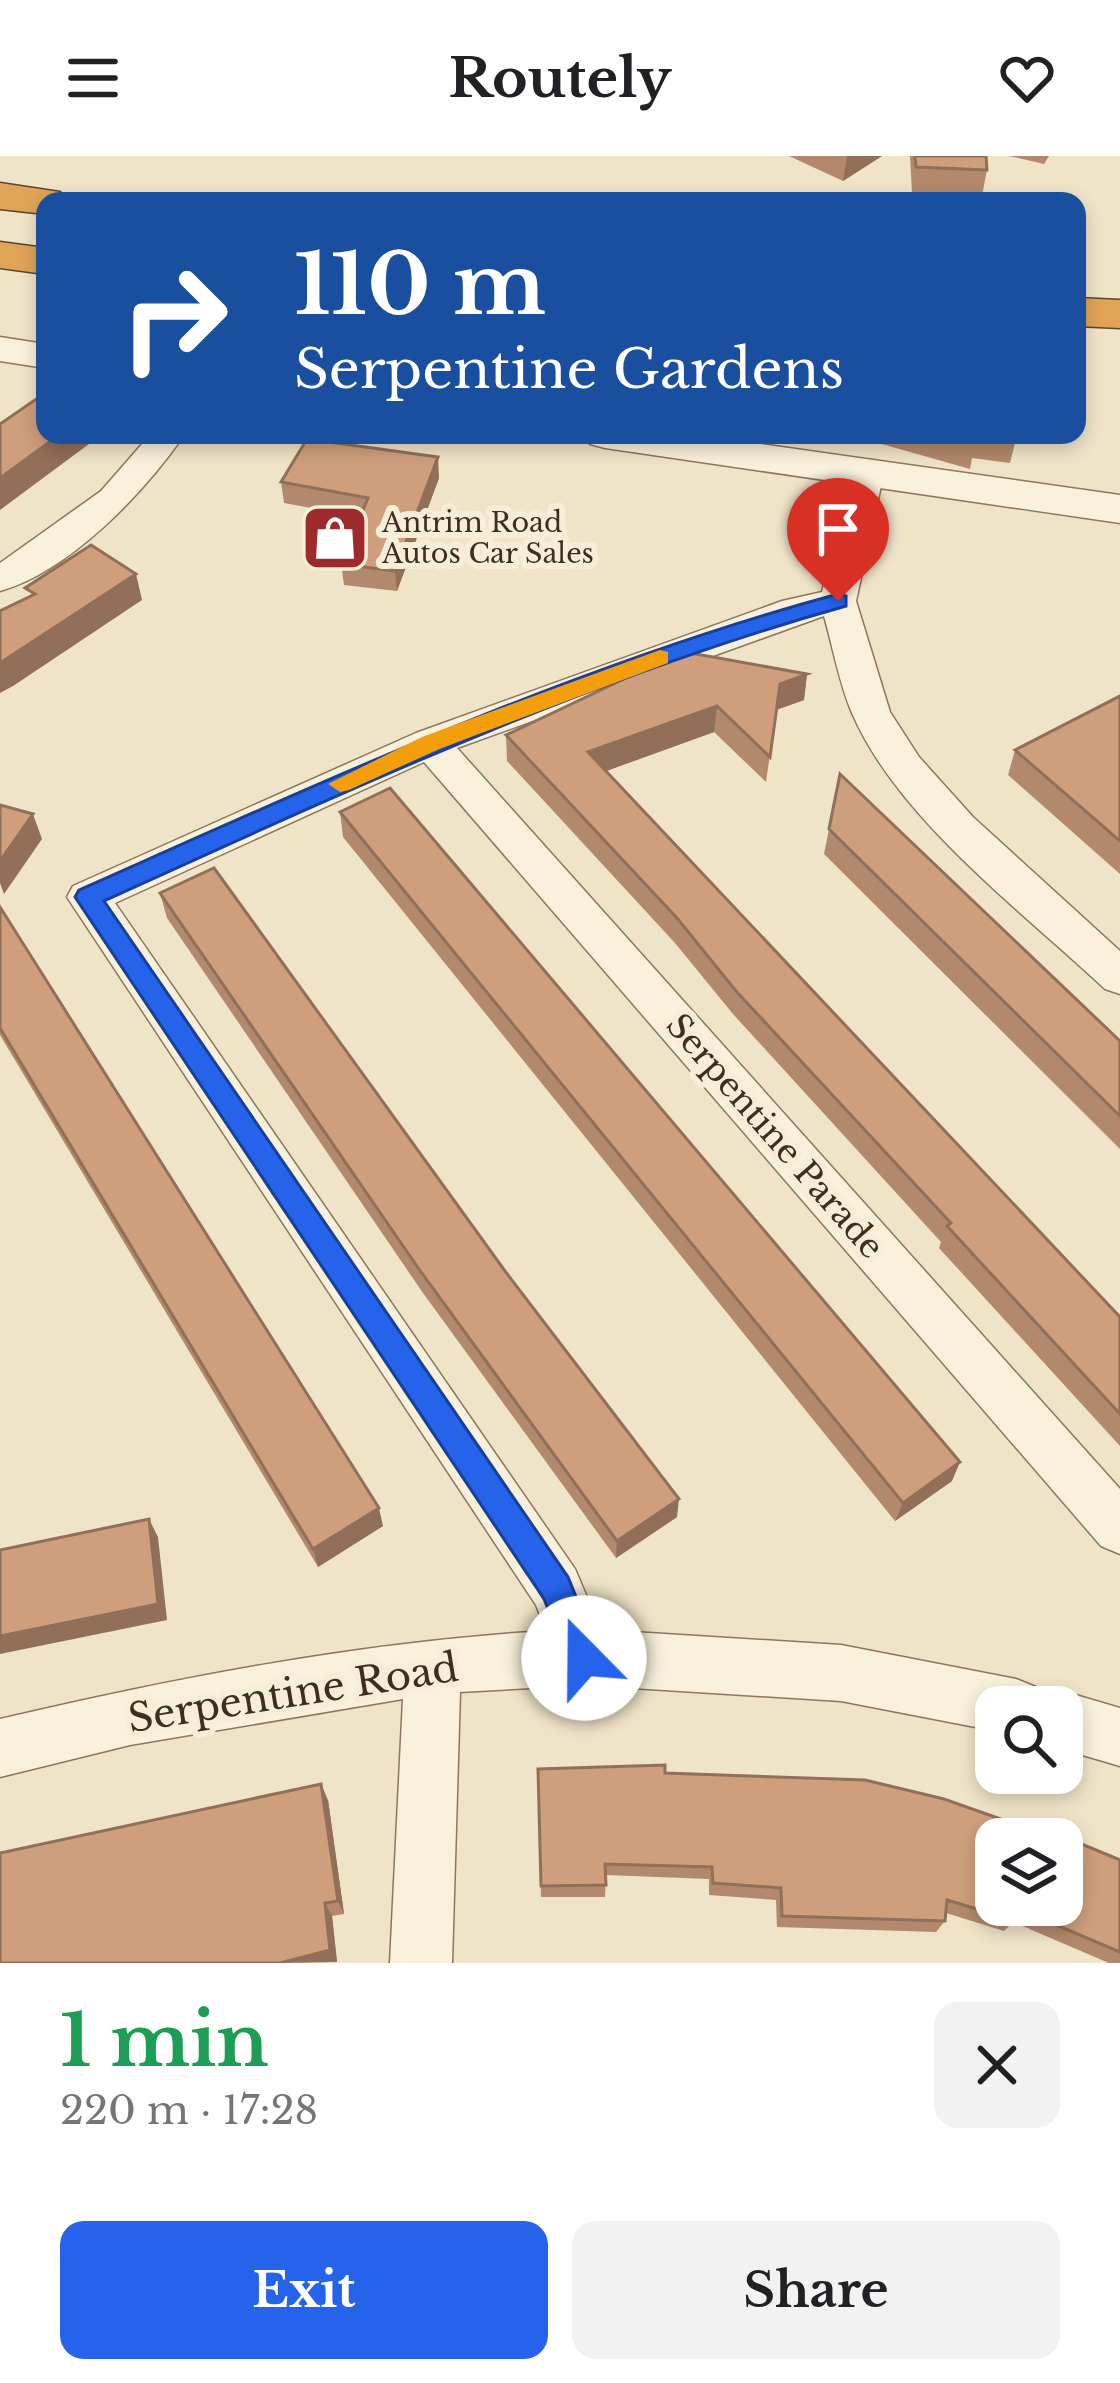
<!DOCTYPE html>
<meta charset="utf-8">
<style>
:root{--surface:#fff;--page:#f2f2f2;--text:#202124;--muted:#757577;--accent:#2563eb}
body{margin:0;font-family:"Libre Baskerville",serif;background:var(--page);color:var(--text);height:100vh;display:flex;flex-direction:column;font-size:45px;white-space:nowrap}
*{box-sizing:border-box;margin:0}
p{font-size:39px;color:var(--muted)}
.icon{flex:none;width:66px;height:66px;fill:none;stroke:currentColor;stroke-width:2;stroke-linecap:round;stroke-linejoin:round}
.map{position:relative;height:1807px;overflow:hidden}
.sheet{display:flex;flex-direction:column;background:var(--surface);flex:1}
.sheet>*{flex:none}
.hud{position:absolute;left:36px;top:36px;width:1050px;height:252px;border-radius:24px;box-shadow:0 6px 18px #0003;background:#1a4fa0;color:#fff;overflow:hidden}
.tools{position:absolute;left:975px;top:1530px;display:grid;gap:24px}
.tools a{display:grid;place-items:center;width:108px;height:108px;border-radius:24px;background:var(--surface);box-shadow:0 6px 18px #0003;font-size:60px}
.pin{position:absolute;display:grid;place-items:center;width:102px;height:102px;color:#fff;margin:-123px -51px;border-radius:50% 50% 50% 0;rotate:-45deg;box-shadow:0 0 12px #0007}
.pin .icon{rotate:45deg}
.me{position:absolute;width:132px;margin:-66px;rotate:338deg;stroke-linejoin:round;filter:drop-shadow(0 0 9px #0008)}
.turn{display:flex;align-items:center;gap:42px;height:252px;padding:0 60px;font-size:54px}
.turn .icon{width:156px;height:156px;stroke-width:2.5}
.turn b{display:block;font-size:84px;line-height:102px}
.round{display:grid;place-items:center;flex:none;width:126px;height:126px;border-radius:24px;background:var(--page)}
.summary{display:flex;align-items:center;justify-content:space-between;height:204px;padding:0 60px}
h1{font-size:72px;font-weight:700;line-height:90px;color:#1e9e55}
.primary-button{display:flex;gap:24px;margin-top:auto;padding:24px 60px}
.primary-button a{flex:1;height:138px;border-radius:24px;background:var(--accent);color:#fff;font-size:48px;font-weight:700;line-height:138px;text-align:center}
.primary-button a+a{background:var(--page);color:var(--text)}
header{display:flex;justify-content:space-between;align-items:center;height:156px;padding:0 60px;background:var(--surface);font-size:54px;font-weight:700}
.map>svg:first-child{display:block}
</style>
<header><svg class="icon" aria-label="menu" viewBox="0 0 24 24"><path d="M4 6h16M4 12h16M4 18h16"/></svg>Routely<svg class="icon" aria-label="heart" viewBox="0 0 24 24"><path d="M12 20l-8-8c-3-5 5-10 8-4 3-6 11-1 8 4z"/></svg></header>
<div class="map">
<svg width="1120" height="1807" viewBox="0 0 1120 1807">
<rect width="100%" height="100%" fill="#f0e4c8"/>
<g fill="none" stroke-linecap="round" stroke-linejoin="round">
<defs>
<path id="minor" d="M150 279H184C145 336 69 416 0 435V407L101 335Z
M867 305 884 316 856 445 890 556 919 601 973 661 1120 795V838L1105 833C1022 755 897 662 852 557 839 527 833 491 824 460L457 592 1120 1333V1398L1101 1390 424 606 115 747 575 1413 601 1474 841 1489 1016 1523 1036 1531 1042 1544 1062 1535 1120 1552V1610L1062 1593V1551H996V1575L841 1545 584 1529 460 1536 452 1807H390L403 1543 130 1589 0 1621V1563C179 1521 362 1486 546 1475L536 1449 67 741 73 730 416 577 782 445 822 436 850 316Z"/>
<path id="tertiary" d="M0 181 45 188V212L0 205Z
M584 279H696L1120 339V367L605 292 590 288Z"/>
<path id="motorway" d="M0 27 60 36 67 45H45V58L0 53Z
M0 86 45 92V118L0 112Z
M1077 142 1120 144V172L1077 170Z"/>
</defs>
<!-- minor casing -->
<use href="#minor" stroke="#8d765c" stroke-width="3"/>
<!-- tertiary casing -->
<use href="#tertiary" stroke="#8d765c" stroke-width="3"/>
<!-- motorway casing -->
<use href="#motorway" stroke="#5b4430" stroke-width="3"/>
<!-- minor -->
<use href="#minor" fill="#faf1dc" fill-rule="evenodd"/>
<!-- tertiary -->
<use href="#tertiary" fill="#faf1dc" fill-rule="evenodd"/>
<!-- motorway -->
<use href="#motorway" fill="#e0a458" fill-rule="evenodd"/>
</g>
<!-- wall -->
<path fill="#b2896c" d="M789 0H882L843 25Z
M910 0H986L987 14 982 40 912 37Z
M1009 0H1049L1044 8Z
M850 279H1017L1010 307 972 302 970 313Z
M439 322 397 435 344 429 341 408 360 361 284 347 281 326Z
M662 498 807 518 804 544 776 554 766 626 714 576 606 615 1120 1161V1290L939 1092 941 1086 733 858 675 787 507 605 506 579 661 505Z
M1120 540V718L1008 619 1015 594Z
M340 656 952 1325 895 1365 343 681Z
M829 673 1120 885V993L824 698Z
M160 737 677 1361 616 1402 423 1137 167 762Z
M0 751 383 1370 318 1411 0 879Z
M538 1613 665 1617 1074 1689 1077 1686 1120 1704V1807H1109L1013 1766 1004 1775 946 1757 945 1765 936 1776 777 1771 776 1744 709 1739V1723L606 1719 605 1741H541Z
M328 1644 344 1758 332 1760 337 1806 0 1807Z"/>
<!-- shaded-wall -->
<path fill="#916f58" d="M847 0H882L843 25Z
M59 279H91L93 285 0 354V322Z
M438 301 439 322 397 435 395 415Z
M136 418 142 444 13 530 0 537V507Z
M807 518 804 544 776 554 766 626 780 528Z
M717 550 714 576 587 622 588 596Z
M33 658 42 683 4 738 0 727V705Z
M960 1306 952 1325 895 1365 903 1347Z
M679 1343 677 1361 616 1402 617 1385Z
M379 1352 383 1370 318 1411 313 1393Z
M149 1363 158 1381 167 1464 0 1498V1480Z
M321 1628 328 1644 344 1758 338 1745Z
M325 1747 332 1760 337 1806 280 1807Z"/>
<!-- building -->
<path fill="#cf9f7d" stroke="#916f58" stroke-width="3" d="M915 0H986L987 14 916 11Z
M45 237V279H59L0 322V268Z
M307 283 438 301 395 415 341 408 368 342 281 326Z
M91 389 136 418 0 507V455L35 438 25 432Z
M674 494 807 518 780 528 770 601 717 550 588 596 1120 1161V1258L947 1070 951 1067 736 835 677 762 506 579 666 503 662 498Z
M1120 540V685L1015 594Z
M840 618 1120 885V960L829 673Z
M390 632 960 1306 903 1347 340 656Z
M0 649 33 658 0 705Z
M214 712 505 1115 679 1343 617 1385 421 1116 160 737Z
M0 751 379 1352 313 1393 0 872Z
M149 1363 158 1448 0 1480V1394Z
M665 1609V1617L865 1624 944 1643 1057 1683H996V1749H1062V1685L1076 1690 1077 1686 1120 1704V1796L1016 1752 1014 1764 947 1744 945 1765 782 1760 781 1732 713 1727 712 1711 605 1708 606 1729 541 1730 538 1613Z
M321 1628 338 1745 325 1747 330 1794 280 1807H0V1697Z"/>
<!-- route -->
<path fill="#2563eb" stroke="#184099" stroke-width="3" d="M838 438 846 440V450C589 522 346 635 104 745L568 1421 601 1502 596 1513 584 1518 572 1513 544 1443 75 741 79 734C327 624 575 509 838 438Z"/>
<!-- slow -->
<path fill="#f59e0b" d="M660 494 668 496V507L439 593 349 634 340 636 328 628 422 581Z"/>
<!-- icons -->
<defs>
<symbol id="shop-square" viewBox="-11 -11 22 22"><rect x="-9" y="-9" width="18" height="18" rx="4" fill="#9e2a2b" stroke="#f7eed8"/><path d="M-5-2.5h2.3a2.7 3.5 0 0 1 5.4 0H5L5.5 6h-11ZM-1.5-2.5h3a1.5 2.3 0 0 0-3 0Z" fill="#fff"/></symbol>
</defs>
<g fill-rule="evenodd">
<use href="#shop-square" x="297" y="344" width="76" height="76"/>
</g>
<g text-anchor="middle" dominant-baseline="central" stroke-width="12" stroke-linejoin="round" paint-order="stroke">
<!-- far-poi labels -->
<g font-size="27" fill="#3d2e20" stroke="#f7eed8" text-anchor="start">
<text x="382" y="366">Antrim Road<tspan x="382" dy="31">Autos Car Sales</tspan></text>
</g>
<!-- street labels -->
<g font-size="33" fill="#3d2e20" stroke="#f7eed8">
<text transform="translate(775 980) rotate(49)">Serpentine Parade</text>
</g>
<!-- near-street labels -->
<g font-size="39" fill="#3d2e20" stroke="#f7eed8">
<text transform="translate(293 1537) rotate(-9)">Serpentine Road</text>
</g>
</g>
</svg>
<div class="tools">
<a><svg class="icon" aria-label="search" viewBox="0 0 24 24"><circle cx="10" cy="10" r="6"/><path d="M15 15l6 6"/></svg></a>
<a><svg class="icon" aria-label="layers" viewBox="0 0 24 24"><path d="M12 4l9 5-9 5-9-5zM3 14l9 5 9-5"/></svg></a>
</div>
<div class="pin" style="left:838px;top:445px;background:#d93025"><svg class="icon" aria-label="arrive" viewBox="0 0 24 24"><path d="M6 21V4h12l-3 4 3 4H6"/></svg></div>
<svg class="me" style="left:584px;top:1502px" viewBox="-20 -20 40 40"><circle r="19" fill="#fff"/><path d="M0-13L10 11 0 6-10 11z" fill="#2563eb"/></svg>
<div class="hud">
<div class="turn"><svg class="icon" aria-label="right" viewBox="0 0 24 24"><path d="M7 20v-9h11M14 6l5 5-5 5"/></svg><div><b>110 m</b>Serpentine Gardens</div></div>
</div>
</div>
<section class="sheet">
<div class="summary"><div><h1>1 min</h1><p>220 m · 17:28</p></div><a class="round"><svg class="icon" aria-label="close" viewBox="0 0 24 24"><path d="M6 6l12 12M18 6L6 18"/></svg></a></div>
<div class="primary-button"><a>Exit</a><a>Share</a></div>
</section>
